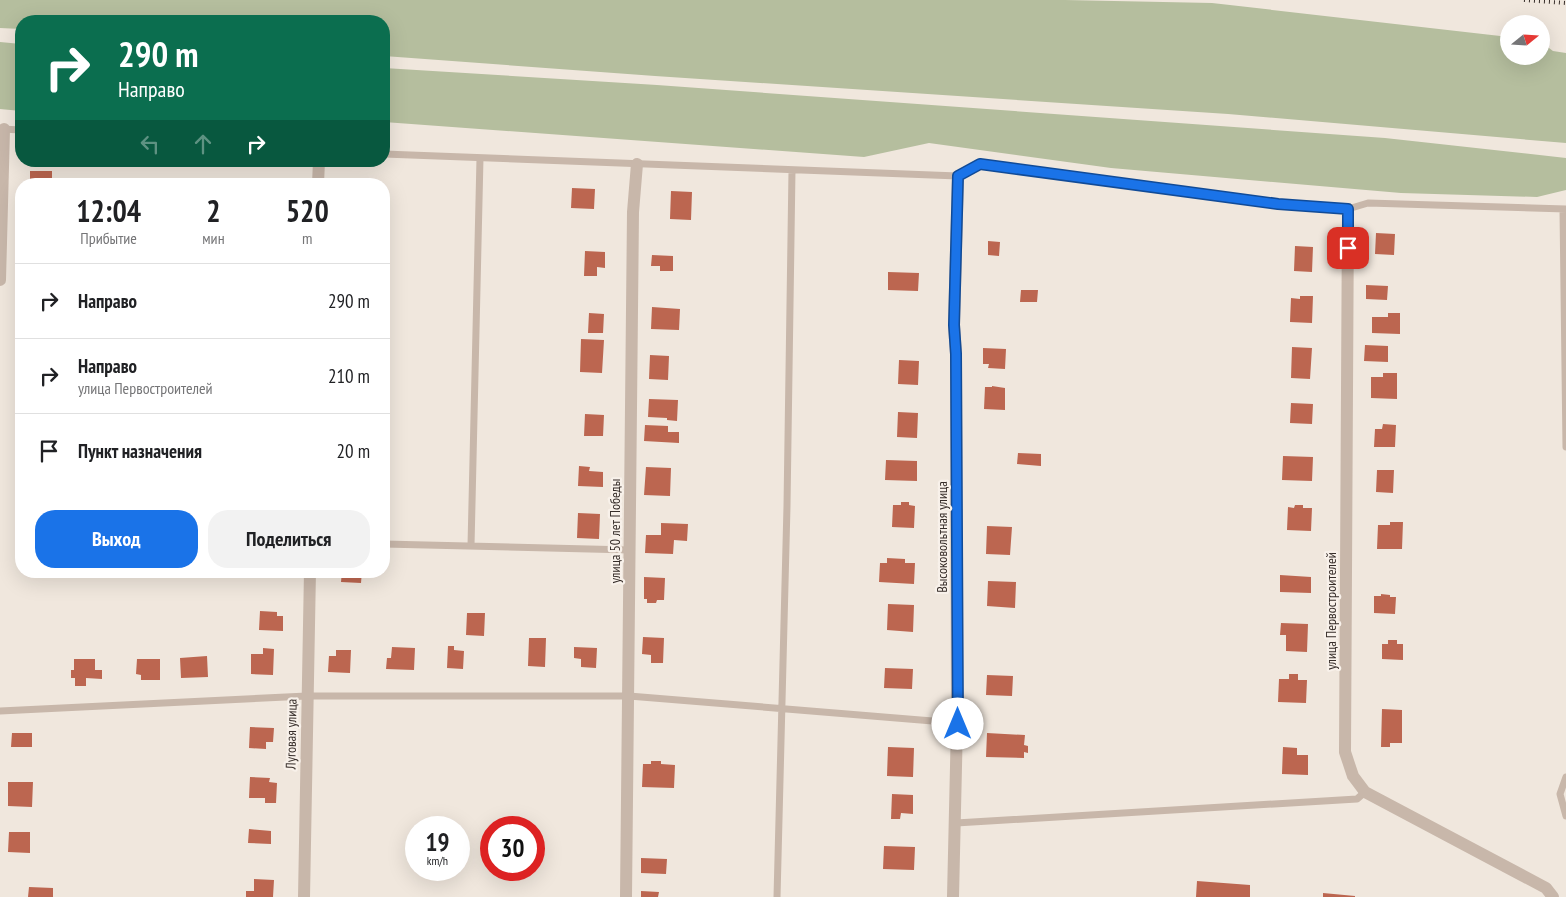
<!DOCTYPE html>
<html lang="ru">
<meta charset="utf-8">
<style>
:root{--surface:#fff;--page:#f2f2f2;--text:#202124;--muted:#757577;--line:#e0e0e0;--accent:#1a73e8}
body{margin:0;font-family:"PT Sans Narrow",sans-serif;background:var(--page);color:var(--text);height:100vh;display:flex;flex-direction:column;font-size:19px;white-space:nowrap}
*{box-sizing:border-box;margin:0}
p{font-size:16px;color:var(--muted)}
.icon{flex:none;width:28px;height:28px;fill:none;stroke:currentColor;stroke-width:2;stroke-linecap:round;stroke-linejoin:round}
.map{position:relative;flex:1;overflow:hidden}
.sheet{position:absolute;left:15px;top:178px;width:375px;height:400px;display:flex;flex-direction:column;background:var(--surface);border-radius:20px;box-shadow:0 5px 20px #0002}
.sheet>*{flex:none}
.guide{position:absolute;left:15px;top:15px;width:375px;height:152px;border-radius:20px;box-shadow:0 5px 20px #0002;background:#0b6e4f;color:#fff;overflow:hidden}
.needle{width:32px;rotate:72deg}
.buttons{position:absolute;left:1500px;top:15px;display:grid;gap:10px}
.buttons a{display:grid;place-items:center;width:50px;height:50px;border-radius:50%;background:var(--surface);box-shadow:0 5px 20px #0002;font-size:25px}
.speed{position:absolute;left:405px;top:816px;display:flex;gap:10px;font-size:25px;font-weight:700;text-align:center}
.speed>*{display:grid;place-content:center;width:65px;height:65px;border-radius:50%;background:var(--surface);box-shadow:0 5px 20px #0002;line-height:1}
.speed small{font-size:12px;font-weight:400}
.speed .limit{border:8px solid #d22;background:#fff;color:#111}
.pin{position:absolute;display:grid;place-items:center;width:42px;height:42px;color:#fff;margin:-21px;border-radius:10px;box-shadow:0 2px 8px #0006}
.me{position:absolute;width:55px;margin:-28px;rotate:0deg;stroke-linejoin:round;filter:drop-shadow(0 0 4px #0008)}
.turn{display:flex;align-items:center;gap:18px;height:105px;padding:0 20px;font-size:22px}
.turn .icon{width:65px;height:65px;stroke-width:2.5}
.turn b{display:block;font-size:35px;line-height:42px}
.lanes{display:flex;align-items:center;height:48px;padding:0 20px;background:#0003;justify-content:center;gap:25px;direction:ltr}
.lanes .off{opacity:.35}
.eta{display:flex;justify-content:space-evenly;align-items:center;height:85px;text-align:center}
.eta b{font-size:30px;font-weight:700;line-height:35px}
.cta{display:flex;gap:10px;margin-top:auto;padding:10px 20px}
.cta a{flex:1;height:58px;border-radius:20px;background:var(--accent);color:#fff;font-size:20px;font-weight:700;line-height:58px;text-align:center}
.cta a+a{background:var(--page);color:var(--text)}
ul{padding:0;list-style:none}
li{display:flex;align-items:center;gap:15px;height:75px;padding:0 20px;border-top:1px solid var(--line)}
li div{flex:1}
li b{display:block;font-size:19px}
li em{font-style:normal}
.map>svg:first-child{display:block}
</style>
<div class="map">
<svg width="1566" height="897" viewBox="0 0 1566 897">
<rect width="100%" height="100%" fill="#f0e7dd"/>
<!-- green -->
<path fill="#b5be9e" d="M0 0H1065L1212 3 1509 37V56H1541V42L1553 51 1566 53V143L1228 114 655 76 384 56V21H21V29L0 28Z
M0 42 21 44V111L0 109Z
M384 68 657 85 1385 138 1566 158V190L1537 197 1401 193 1111 168 929 143 864 157 384 122Z"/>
<!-- building -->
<path fill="#bc6650" d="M30 171H52V184H30Z
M572 188 595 189 594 209 571 208Z
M671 191 692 192 691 220 670 219Z
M1376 233 1395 234 1394 255 1375 254Z
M988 241 1000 242 999 256 988 255Z
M1295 246 1313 247 1312 272 1294 271Z
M585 251 605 252V268L597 267V276H584Z
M652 255 673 256V271H660V266H651Z
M888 272 919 273 918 291 888 290Z
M1366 285 1388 286 1387 300 1366 299Z
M1021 290H1038L1037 302H1020Z
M1300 296H1313L1312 323 1290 322 1291 298 1300 299Z
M652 307 680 309 679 330 651 329Z
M589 313 604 314 603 333H588Z
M1388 313H1400V334L1372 333V317H1388Z
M15 316H21V332L15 331Z
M581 339 604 340 602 373 580 372Z
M1365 345 1388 346V362L1364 361Z
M1292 347 1312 348 1310 379 1291 378Z
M983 348 1006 349 1005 369 988 368 989 364H983Z
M650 355 669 356 668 380 649 379Z
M899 360 919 361 918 385 898 384Z
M1383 373H1397V399L1371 398V377H1383Z
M992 386 1005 388V410L984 409 985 387H992Z
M649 399 678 400 677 421 667 420V418L648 417Z
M1291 403 1313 404 1312 424 1290 423Z
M898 412 918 413 917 438 897 437Z
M585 414 604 415 603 436H584Z
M1383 424 1396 425 1395 447H1374L1375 429H1382Z
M645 425 668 426V432H679V443L644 441Z
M1018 453 1041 454V466L1017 464Z
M1283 456 1313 457 1312 481 1282 480Z
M886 460 917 461V481L885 480Z
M579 466 590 467 589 471 603 472V487L578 486Z
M646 467 671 468 670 496 644 495Z
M1377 470H1394L1393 493 1376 492Z
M19 496H21V543H18Z
M901 502H909V505L915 506 914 528 892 527 893 505H901Z
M1295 505H1303V508H1312L1311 531 1287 530 1288 507 1294 508Z
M578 513 600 514 599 539 577 538Z
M1390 522H1403L1402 549H1377L1378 525H1390Z
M661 523 688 524 687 541 674 540 673 554 645 553 646 535H661Z
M987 526 1012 527 1010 555 986 554Z
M887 558 905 559V563H915L914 584 879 582 880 563H887Z
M342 571H362L361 583 341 582Z
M1280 575 1311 577V593L1280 592Z
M644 577 665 578 664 600H657L656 603H647V599H644Z
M988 581 1016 582 1015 608 987 606Z
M1381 594 1390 595V597H1396L1395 614 1374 613V596H1381Z
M888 604 914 605 913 632 887 630Z
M260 611 277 612V616H283V631L259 630Z
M467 613H485L484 636 466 635Z
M1281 623 1308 624 1307 652 1286 651V635H1280Z
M643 637 664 638 663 663H651V655L642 654Z
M529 638H546L545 667 528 666Z
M1388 640H1397V644H1403V660L1382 659V644H1388Z
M448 646H454V650L464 651 463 669 447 668Z
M392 647 415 648 414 670 386 669 387 658H391Z
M574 647 597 648 596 668 581 667V659L574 658Z
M263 648 274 649 273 675 251 674V654H263Z
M336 650H351L350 673 328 672 329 656H336Z
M207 656 208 677 181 678 180 658Z
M74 659H95V670H102V679L86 678V686H75V678H71V670H74Z
M137 659H160V680H141V675L136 674Z
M885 668 913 669 912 689 884 688Z
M1289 674H1298V680H1307L1306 703 1278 702 1279 679H1289Z
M987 675 1013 676 1012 696 986 695Z
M1382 709 1402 710V743H1390V747H1381Z
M250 727 274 728 273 742H266V749L249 748Z
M12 733H32V747H11Z
M987 733 1025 735 1024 745 1028 746V753L1024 752V758L986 757Z
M888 747 914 748 913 777 887 776Z
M1283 747 1297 748V755H1308V775L1282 774Z
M651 761H661V764L675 765 674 788 642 787 643 764H651Z
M250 777 270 778 269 782 277 783 276 803H265V798H249Z
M8 782H33L32 807 8 806Z
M892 794 913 795V814L901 813 900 819H891Z
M249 829 271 831V844L248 843Z
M9 832H30V853L8 852Z
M884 846 915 847 914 870 883 869Z
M641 858 667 859 666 874 641 873Z
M254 879 274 880 273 897H246V891H254Z
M1197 881 1250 885V897H1196Z
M29 887 53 888V897H28Z
M641 891 659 892 658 897H641Z
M1323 893 1355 896V897H1323Z"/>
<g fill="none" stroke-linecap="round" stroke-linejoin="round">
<!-- lane -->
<path stroke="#c8b7aa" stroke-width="7" d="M2 129 21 130
M384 154 958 176 980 164 1278 204 1348 209 1368 203 1566 209
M1563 210 1566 447
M384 544 630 550
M471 546 480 158
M0 711 307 696H629L957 723
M1566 777 1560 794 1566 816
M956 823 1357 799 1365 792
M777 897 787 506 792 170"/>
<!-- street -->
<path stroke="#c8b7aa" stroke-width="12" d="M318 184 319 161
M1348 209 1345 752 1353 776 1365 792 1546 888 1553 897
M0 280 4 129
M304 897 310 571
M626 897 633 212 637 164
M953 897 957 723 956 354 954 325 958 176"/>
<!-- rail -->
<path stroke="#362d29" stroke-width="4" stroke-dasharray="1 4" stroke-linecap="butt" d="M1524 0 1566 3"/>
</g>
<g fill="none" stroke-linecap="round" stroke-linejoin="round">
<defs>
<path id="route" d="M958 724 956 354 954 325 958 176 980 164 1278 204 1348 209V248"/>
</defs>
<!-- route casing -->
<use href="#route" stroke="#114b97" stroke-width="12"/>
<!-- route -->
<use href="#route" stroke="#1a73e8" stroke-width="9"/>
</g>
<g text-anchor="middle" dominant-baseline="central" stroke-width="4.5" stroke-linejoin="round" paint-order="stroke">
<!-- street labels -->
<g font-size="14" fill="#362d29" stroke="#f8f1ea">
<text transform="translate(615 531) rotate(-90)">улица 50 лет Победы</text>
<text transform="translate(942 537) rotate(-90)">Высоковольтная улица</text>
<text transform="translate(1331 611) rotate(-90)">улица Первостроителей</text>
<text transform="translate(291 734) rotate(-89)">Луговая улица</text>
</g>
</g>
</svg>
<div class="buttons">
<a><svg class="needle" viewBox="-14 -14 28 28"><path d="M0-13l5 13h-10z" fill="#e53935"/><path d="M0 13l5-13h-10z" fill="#757577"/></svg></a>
</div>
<div class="speed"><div>19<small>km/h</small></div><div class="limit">30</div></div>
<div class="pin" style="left:1348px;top:248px;background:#d93025"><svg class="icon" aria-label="arrive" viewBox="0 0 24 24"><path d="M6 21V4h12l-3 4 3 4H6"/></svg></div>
<svg class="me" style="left:958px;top:724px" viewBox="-20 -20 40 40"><circle r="19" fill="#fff"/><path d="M0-13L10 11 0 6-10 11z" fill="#1a73e8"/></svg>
<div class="guide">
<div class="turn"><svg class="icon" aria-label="right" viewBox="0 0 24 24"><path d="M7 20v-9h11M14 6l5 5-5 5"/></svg><div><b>290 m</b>Направо</div></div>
<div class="lanes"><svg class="icon off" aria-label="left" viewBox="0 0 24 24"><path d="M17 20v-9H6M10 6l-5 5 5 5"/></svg><svg class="icon off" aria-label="ahead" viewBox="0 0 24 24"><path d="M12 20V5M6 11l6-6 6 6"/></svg><svg class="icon" aria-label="right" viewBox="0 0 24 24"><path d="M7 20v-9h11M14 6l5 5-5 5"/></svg></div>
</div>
<section class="sheet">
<div class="eta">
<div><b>12:04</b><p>Прибытие</p></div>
<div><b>2</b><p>мин</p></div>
<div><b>520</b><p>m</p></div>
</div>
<ul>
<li><svg class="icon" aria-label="right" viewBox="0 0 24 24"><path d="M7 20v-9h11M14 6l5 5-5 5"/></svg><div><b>Направо</b></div><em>290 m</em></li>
<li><svg class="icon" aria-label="right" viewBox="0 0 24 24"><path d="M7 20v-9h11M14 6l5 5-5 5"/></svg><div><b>Направо</b><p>улица Первостроителей</p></div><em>210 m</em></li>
<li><svg class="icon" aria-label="arrive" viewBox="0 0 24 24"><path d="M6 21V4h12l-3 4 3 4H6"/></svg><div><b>Пункт назначения</b></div><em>20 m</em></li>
</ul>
<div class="cta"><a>Выход</a><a>Поделиться</a></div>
</section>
</div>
